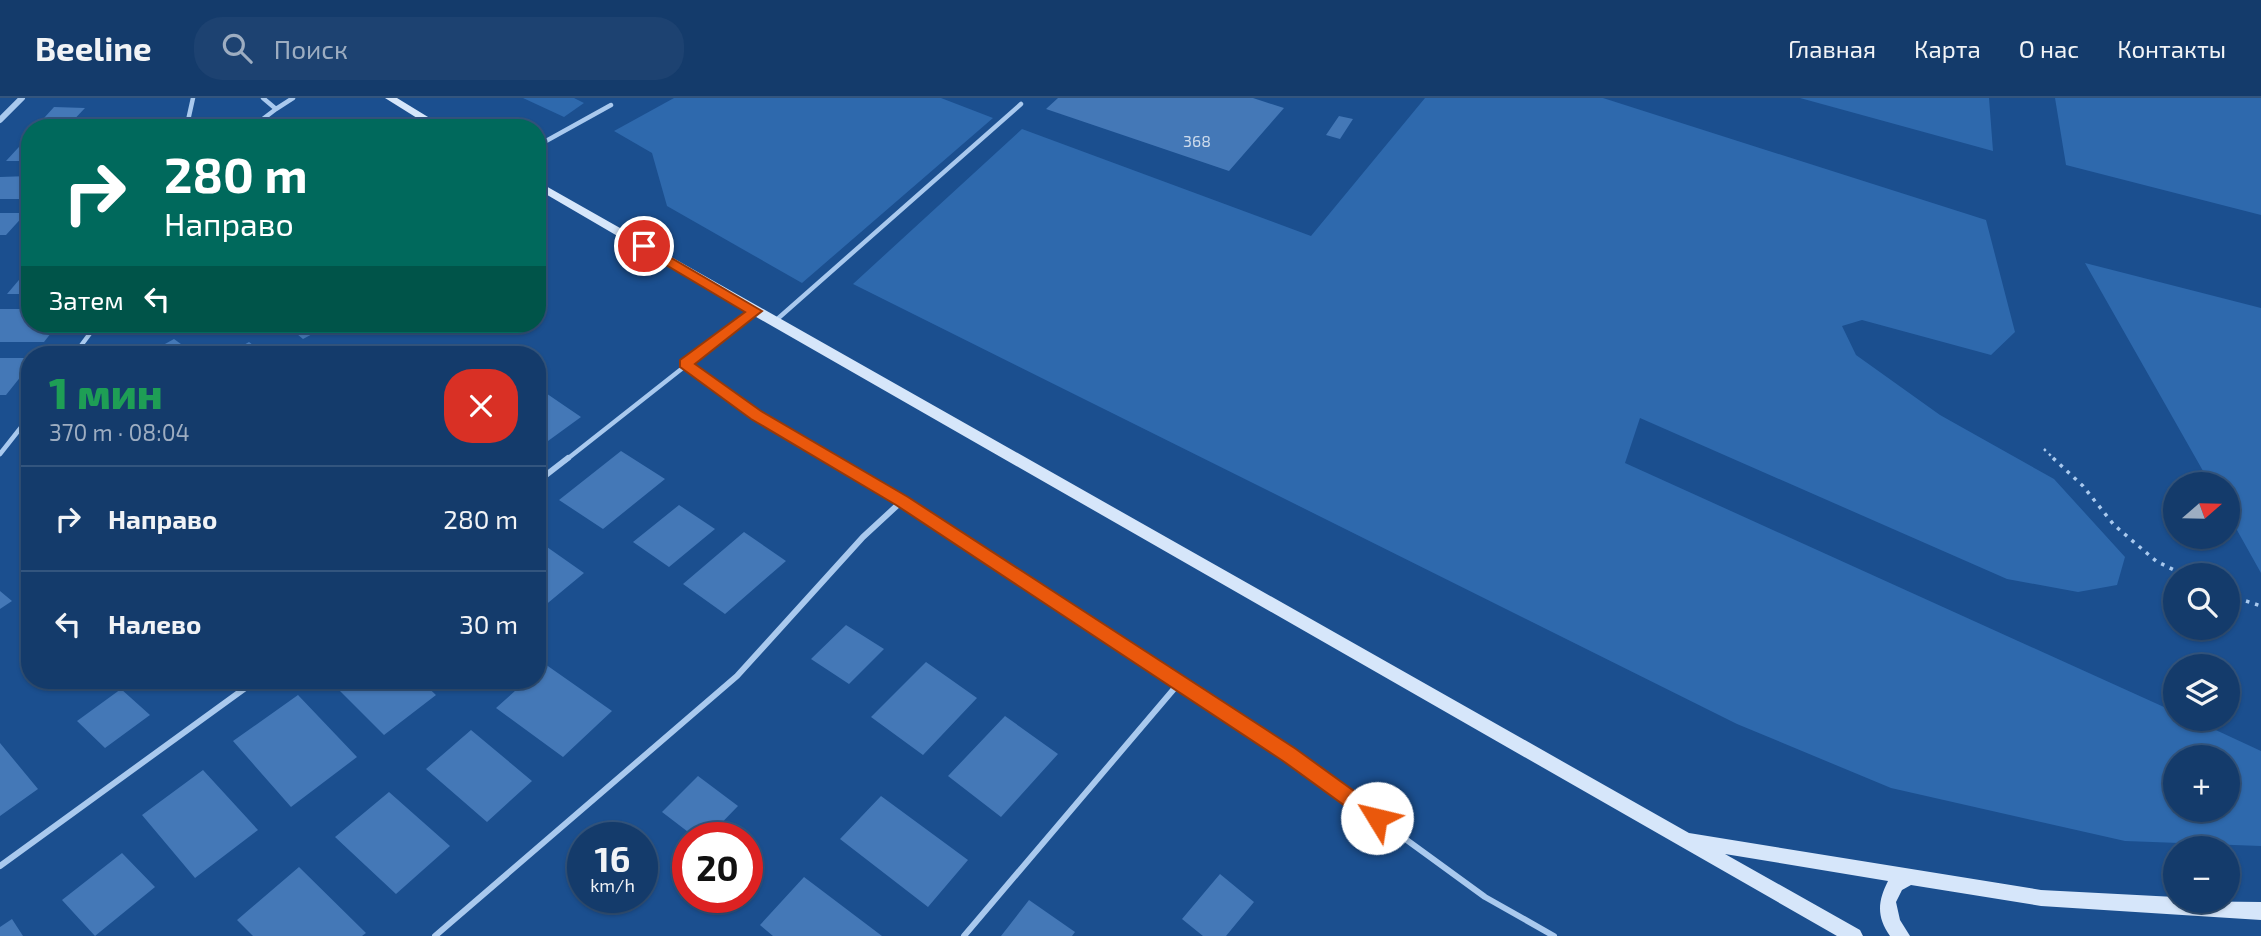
<!DOCTYPE html>
<html lang="ru">
<meta charset="utf-8">
<style>
:root{--surface:#143b6b;--page:#1d4271;--text:#f1f3f6;--muted:#9dadc1;--line:#33557e}
body{margin:0;font-family:"Exo 2",sans-serif;background:var(--page);color:var(--text);height:100vh;display:flex;flex-direction:column;font-size:26px;white-space:nowrap}
*{box-sizing:border-box;margin:0}
p{font-size:23px;color:var(--muted)}
.icon{flex:none;width:38px;height:38px;fill:none;stroke:currentColor;stroke-width:2;stroke-linecap:round;stroke-linejoin:round}
.map{position:relative;flex:1;overflow:hidden}
.panel{position:absolute;left:21px;top:248px;width:525px;height:343px;display:flex;flex-direction:column;background:var(--surface);border-radius:28px;box-shadow:0 2px 5px #0004,0 0 0 2px var(--line)}
.panel>*{flex:none}
.guide{position:absolute;left:21px;top:21px;width:525px;height:214px;border-radius:28px;box-shadow:0 2px 5px #0004,0 0 0 2px var(--line);background:#00695c;color:#fff;overflow:hidden}
.needle{width:46px;rotate:70deg}
.controls{position:absolute;left:2163px;top:374px;display:grid;gap:14px}
.controls a{display:grid;place-items:center;width:77px;height:77px;border-radius:50%;background:var(--surface);box-shadow:0 2px 5px #0004,0 0 0 2px var(--line);font-size:35px}
.speed{position:absolute;left:567px;top:724px;display:flex;gap:14px;font-size:35px;font-weight:700;text-align:center}
.speed>*{display:grid;place-content:center;width:91px;height:91px;border-radius:50%;background:var(--surface);box-shadow:0 2px 5px #0004,0 0 0 2px var(--line);line-height:1}
.speed small{font-size:18px;font-weight:400}
.speed .limit{border:10px solid #d22;background:#fff;color:#111}
.pin{position:absolute;display:grid;place-items:center;width:60px;height:60px;color:#fff;margin:-30px;border:4px solid #fff;border-radius:50%;box-shadow:0 2px 7px #0007}
.me{position:absolute;width:77px;margin:-38px;rotate:306deg;stroke-linejoin:round;filter:drop-shadow(0 0 5px #0008)}
.turn{display:flex;align-items:center;gap:24px;height:147px;padding:0 28px;font-size:32px}
.turn .icon{width:91px;height:91px;stroke-width:2.5}
.turn b{display:block;font-size:49px;line-height:60px}
.then{display:flex;align-items:center;height:66px;padding:0 28px;background:#0003;gap:14px;font-size:26px}
.round{display:grid;place-items:center;flex:none;width:74px;height:74px;border-radius:28px;background:var(--page)}
.overview{display:flex;align-items:center;justify-content:space-between;height:119px;padding:0 28px}
h1{font-size:42px;font-weight:800;line-height:52px;color:#1e9e55}
ul{padding:0;list-style:none}
li{display:flex;align-items:center;gap:21px;height:105px;padding:0 28px;border-top:2px solid var(--line)}
li div{flex:1}
li b{display:block;font-size:26px}
li em{font-style:normal}
header{display:flex;align-items:center;gap:42px;box-sizing:border-box;height:98px;padding:0 35px;background:var(--surface);border-bottom:2px solid var(--line)}
header strong{font-size:33px}
nav{display:flex;gap:38px;margin-inline-start:auto;font-size:24px}
.search{width:490px;height:63px;background:var(--page);display:flex;align-items:center;gap:18px;box-sizing:border-box;padding:0 24px;border-radius:28px;color:var(--muted);font-size:26px}
.map>svg:first-child{display:block}
</style>
<header>
<strong>Beeline</strong>
<div class="search"><svg class="icon" aria-label="search" viewBox="0 0 24 24"><circle cx="10" cy="10" r="6"/><path d="M15 15l6 6"/></svg>Поиск</div>
<nav><a>Главная</a><a>Карта</a><a>О нас</a><a>Контакты</a></nav>
</header>
<div class="map">
<svg width="2261" height="838" viewBox="0 0 2261 838">
<rect width="100%" height="100%" fill="#1b4f8f"/>
<!-- green -->
<path fill="#2e69ad" fill-rule="evenodd" d="M523 0H574L584 5 564 19Z
M674 0H941L993 20 802 185 667 108 652 55 614 33Z
M1425 0H1603L1986 122 2015 234 1991 257 1862 222 1842 228 1856 257 1940 317 2054 381 2125 459 2117 487 2078 494 2007 481 1640 320 1625 365 2175 614V621H2192L2261 653V748L2125 743 1891 690 1737 626 853 186 1022 31 1311 138ZM2175 660H2228V712H2175Z
M1800 0H1989L1993 53Z
M2055 0H2261V117L2066 67Z
M2085 165 2261 210V475L2228 416V387H2211Z"/>
<!-- building -->
<path fill="#4478b7" d="M1058 0H1253L1284 10 1229 73 1046 11Z
M54 9 85 10 66 30H35Z
M1339 18 1353 21 1340 41 1326 37Z
M30 37V63H6Z
M30 78V101H0V79Z
M0 115H26L6 137H0Z
M30 169V196H7Z
M0 211H30V226H58L44 244H0Z
M285 226H331L303 241Z
M174 241 192 254 186 257H145Z
M249 244 266 257H226Z
M0 260H30V267L6 297H0Z
M537 289 581 319 537 351Z
M621 353 665 381 603 431 559 402Z
M679 407 715 431 669 469 633 444Z
M744 434 786 463 725 516 683 486Z
M537 442 584 475 537 514Z
M0 493 12 503 0 511Z
M846 527 884 551 849 586 811 561Z
M926 564 977 600 923 657 871 619Z
M545 566 612 613 563 659 496 610 526 583H537V573Z
M330 583H421L436 597 384 637Z
M121 591 150 617 105 650 77 623Z
M298 597 357 659 291 709 233 643Z
M1005 618 1058 656 1001 719 948 678Z
M471 632 532 683 487 724 426 671Z
M0 645 38 691 0 718Z
M203 672 258 732 195 780 142 717Z
M698 678 738 708 707 740H696L662 714Z
M389 694 450 748 396 796 335 739Z
M881 698 968 762 928 809 840 741Z
M122 755 155 789 95 838 62 802Z
M299 769 366 835 362 838H253L237 822Z
M1220 776 1254 804 1226 838H1203L1182 821Z
M804 779 882 838H773L760 827Z
M1029 802 1075 834 1072 838H1001Z
M12 821 23 838H0V829Z"/>
<g fill="none" stroke-linecap="round" stroke-linejoin="round">
<!-- path-far1 -->
<path stroke="#a9c9ee" stroke-width="2.5" stroke-dasharray="2.5 4.5" stroke-linecap="butt" d="M2044 351 2055 362"/>
<!-- path -->
<path stroke="#a9c9ee" stroke-width="3.5" stroke-dasharray="3.5 6" stroke-linecap="butt" d="M2053 360 2083 388 2114 427 2156 463 2186 478
M2228 497 2261 508"/>
<!-- service-far1 -->
<path stroke="#a9c9ee" stroke-width="4.5" d="M263 0 276 11 293 0
M189 30 187 27 193 0
M251 30 276 11
M537 48 611 7
M774 224 1021 6
M74 257 97 226
M685 266 756 317 832 362
M0 356 30 318
M566 362 755 213"/>
<!-- service -->
<path stroke="#a9c9ee" stroke-width="6" d="M537 384 568 360
M902 403 1179 585 964 838
M1179 585 1290 657 1485 799 1554 838
M0 768 255 583
M435 838 737 578 863 439 902 403 829 360"/>
<!-- minor -->
<path stroke="#a9c9ee" stroke-width="6" d="M0 22 22 0"/>
<!-- secondary -->
<path fill="#d6e6fa" fill-rule="evenodd" d="M385 0H397L446 30H433Z
M537 83 1689 735 2041 792 2175 799V803L2261 804V822L2041 808 1911 787 1902 792 1896 804 1900 822 1910 838H1890C1876 818 1878 803 1888 783L1725 756 1860 832 1863 838H1837L751 216 537 91Z"/>
</g>
<!-- route -->
<path fill="#ea580c" stroke="#983908" stroke-width="2" d="M644 144 762 213 695 266 761 313 908 399 1296 651 1383 714 1386 720 1383 726 1377 729 1370 726 1283 663 896 407 751 321 680 269V262L745 214 639 151V145Z"/>
<g text-anchor="middle" dominant-baseline="central" stroke-width="5" stroke-linejoin="round" paint-order="stroke">
<!-- far-number labels -->
<g font-size="16" fill="#d0dded">
<text x="1197" y="42">368</text>
</g>
</g>
</svg>
<div class="controls">
<a><svg class="needle" viewBox="-14 -14 28 28"><path d="M0-13l5 13h-10z" fill="#e53935"/><path d="M0 13l5-13h-10z" fill="#9dadc1"/></svg></a>
<a><svg class="icon" aria-label="search" viewBox="0 0 24 24"><circle cx="10" cy="10" r="6"/><path d="M15 15l6 6"/></svg></a>
<a><svg class="icon" aria-label="layers" viewBox="0 0 24 24"><path d="M12 4l9 5-9 5-9-5zM3 14l9 5 9-5"/></svg></a>
<a>+</a>
<a>−</a>
</div>
<div class="speed"><div>16<small>km/h</small></div><div class="limit">20</div></div>
<div class="pin" style="left:644px;top:148px;background:#d93025"><svg class="icon" aria-label="arrive" viewBox="0 0 24 24"><path d="M6 21V4h12l-3 4 3 4H6"/></svg></div>
<svg class="me" style="left:1377px;top:720px" viewBox="-20 -20 40 40"><circle r="19" fill="#fff"/><path d="M0-13L10 11 0 6-10 11z" fill="#ea580c"/></svg>
<div class="guide">
<div class="turn"><svg class="icon" aria-label="right" viewBox="0 0 24 24"><path d="M7 20v-9h11M14 6l5 5-5 5"/></svg><div><b>280 m</b>Направо</div></div>
<div class="then">Затем<svg class="icon" aria-label="left" viewBox="0 0 24 24"><path d="M17 20v-9H6M10 6l-5 5 5 5"/></svg></div>
</div>
<section class="panel">
<div class="overview"><div><h1>1 мин</h1><p>370 m · 08:04</p></div><a class="round" style="background:#d93025;color:#fff"><svg class="icon" aria-label="close" viewBox="0 0 24 24"><path d="M6 6l12 12M18 6L6 18"/></svg></a></div>
<ul>
<li><svg class="icon" aria-label="right" viewBox="0 0 24 24"><path d="M7 20v-9h11M14 6l5 5-5 5"/></svg><div><b>Направо</b></div><em>280 m</em></li>
<li><svg class="icon" aria-label="left" viewBox="0 0 24 24"><path d="M17 20v-9H6M10 6l-5 5 5 5"/></svg><div><b>Налево</b></div><em>30 m</em></li>
</ul>
</section>
</div>
